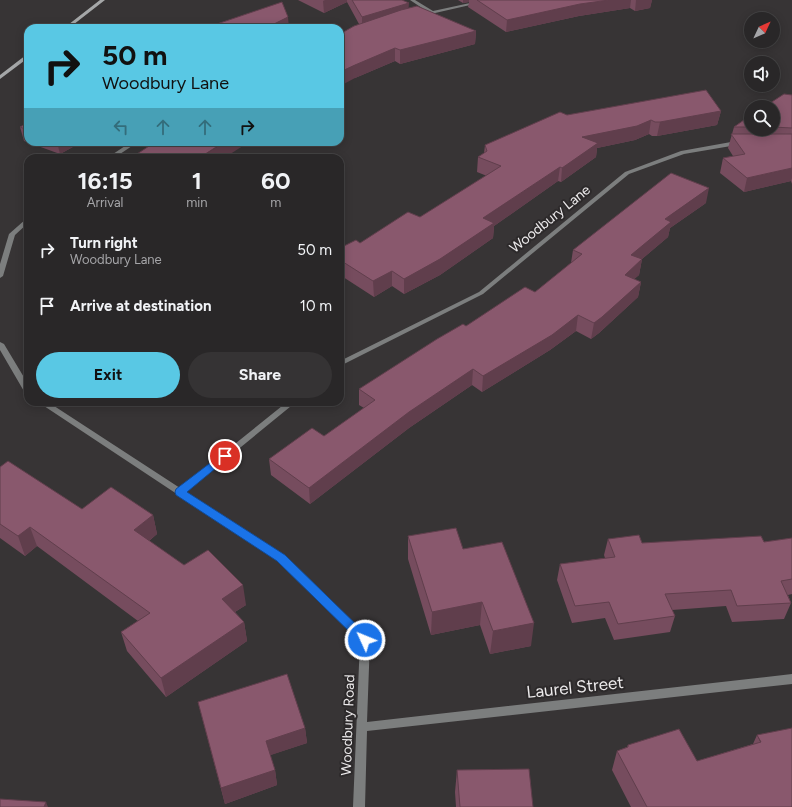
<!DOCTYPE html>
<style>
:root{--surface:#292728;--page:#353334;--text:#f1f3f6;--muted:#a5a5a8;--line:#454445;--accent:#59c8e4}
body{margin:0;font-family:Figtree,sans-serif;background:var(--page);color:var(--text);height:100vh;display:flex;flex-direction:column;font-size:15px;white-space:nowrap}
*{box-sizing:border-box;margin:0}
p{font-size:13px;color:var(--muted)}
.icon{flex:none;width:22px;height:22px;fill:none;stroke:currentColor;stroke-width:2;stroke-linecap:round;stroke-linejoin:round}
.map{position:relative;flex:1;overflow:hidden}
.side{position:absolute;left:24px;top:154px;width:320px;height:252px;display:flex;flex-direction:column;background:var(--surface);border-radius:12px;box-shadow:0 2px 10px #0003,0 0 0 1px var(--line)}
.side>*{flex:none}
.banner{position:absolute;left:24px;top:24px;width:320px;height:122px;border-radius:12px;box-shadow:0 2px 10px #0003,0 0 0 1px var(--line);background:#59c8e4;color:#111;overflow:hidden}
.needle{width:26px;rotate:46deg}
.controls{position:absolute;left:744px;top:12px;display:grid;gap:8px}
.controls a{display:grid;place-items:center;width:36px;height:36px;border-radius:50%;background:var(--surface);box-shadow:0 2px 10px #0003,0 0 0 1px var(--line);font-size:20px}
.pin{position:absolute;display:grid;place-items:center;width:34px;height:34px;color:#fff;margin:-17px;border:2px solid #fff;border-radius:50%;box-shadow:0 1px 4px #0007}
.me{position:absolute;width:44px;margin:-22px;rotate:314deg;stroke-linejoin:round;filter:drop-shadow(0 0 3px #0008)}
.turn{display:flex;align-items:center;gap:14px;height:84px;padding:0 12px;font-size:18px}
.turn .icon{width:52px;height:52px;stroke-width:2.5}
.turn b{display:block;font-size:28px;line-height:34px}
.lanes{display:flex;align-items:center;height:38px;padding:0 12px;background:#0003;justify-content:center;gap:20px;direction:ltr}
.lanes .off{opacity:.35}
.eta{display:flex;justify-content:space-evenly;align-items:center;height:68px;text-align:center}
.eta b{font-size:24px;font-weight:700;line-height:28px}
.button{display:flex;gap:8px;margin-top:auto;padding:8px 12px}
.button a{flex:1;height:46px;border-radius:24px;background:var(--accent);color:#111;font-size:16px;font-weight:700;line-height:46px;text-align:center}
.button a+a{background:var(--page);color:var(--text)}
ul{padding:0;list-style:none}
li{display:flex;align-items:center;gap:12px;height:56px;padding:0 12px}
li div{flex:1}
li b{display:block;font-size:15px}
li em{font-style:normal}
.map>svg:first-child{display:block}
</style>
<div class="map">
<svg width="792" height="807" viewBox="0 0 792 807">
<rect width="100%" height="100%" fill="#373435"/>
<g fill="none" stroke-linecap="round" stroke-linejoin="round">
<!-- street -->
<path fill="#7c7e7e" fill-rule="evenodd" d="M410 0H415L433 11 484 0H492L422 16H420V14L428 12Z
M131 142H138L114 158H107Z
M731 142H739L742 144 739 146H731L684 154 629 174 483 294 340 366V361L479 292 625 172 681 151Z
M28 218V223L15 235 3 276 0 278V264L9 234 26 219Z
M0 342 4 344 28 384V394L25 393 0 350Z
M38 402H48L180 488 287 402H296L186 492 284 555 369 637 370 640 367 722 792 674V684L367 731 365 807H353L360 641 278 561Z"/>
<!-- secondary -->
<path fill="#a5a7a8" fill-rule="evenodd" d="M100 0H105L69 28H64Z
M26 55H28V58L0 79V75Z"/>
</g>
<!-- wall -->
<path fill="#764c5e" d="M298 0H402L408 8 476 31 475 44 400 64 395 61 355 78 359 24 347 2 324 13Z
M458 0H652L650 8 635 11 630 8 579 16 506 32 468 7 469 2 463 3Z
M792 95V184L791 181 744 192 720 173 723 158 733 156 728 148 734 127 751 115V129H773V107Z
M721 111 717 125 657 136H652L649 134 635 140 597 148 596 157 561 182 558 181 494 226 493 238 440 275 404 294 392 286 374 297 340 275V248L360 243 420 217 487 176 477 172 478 157 484 153 485 145 567 115Z
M28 123V142H82L60 154 24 141 20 127Z
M706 203 670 228 668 237 642 259 639 275 634 279 641 282 638 297 599 333 591 339 576 331 550 350 482 392 472 385 409 428 310 504 271 475 269 459 324 436 364 408 359 405V389L466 326 535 292 571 263 573 250Z
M0 467 82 509 153 515 157 534 149 541 184 565 246 605 235 612 244 622 247 641 166 697 127 651 121 632 138 621 37 546 25 556 0 538Z
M408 536 463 549 531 646 490 654 480 625 431 635 408 559Z
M792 538V594L788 595 791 603 784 619 732 622 726 606 672 610 675 616 670 632 614 640 605 618 572 623 557 580 560 564 605 558 604 555 608 539 642 543 764 542Z
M198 702 305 728 307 743 270 755 275 770 277 785 225 804Z
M757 735 792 807H631L612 770 617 751 627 747 628 745 697 761 753 744Z
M457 770 533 807H456L455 792Z"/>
<!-- shaded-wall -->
<path fill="#603e4c" d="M325 0H347V2L324 13 323 1Z
M463 0H469V2L463 3Z
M609 0H631L630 8 579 16 506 32 507 20 580 4Z
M636 0H652L650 8 635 11Z
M409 3 408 15 362 30V17Z
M288 17 289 28H266Z
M476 31 475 44 400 64V50Z
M395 48V61L355 78 340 86V72L355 65Z
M721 111 717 125 657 136 660 122Z
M651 120 649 134 635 140 597 148 596 157 561 182 562 168 582 137Z
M57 142H82L60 154Z
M225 142H249L224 158H199Z
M560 167 558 181 494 226 493 238 440 275 404 294V279L483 218Z
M792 168V178L791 181 744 192 747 178Z
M709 188 706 203 670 228 668 237 629 270 631 255 665 219Z
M642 259 639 275 622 290 625 275Z
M392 271V286L374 297 373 281Z
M641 282 638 297 599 333 591 339 594 323Z
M578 315 576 331 550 350 482 392 483 376Z
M473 369 472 385 409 428 310 504 309 488 409 412Z
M153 515 157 534 139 549 134 530Z
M30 527 37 546 25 556 18 536Z
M243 585 246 605 225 618 222 599Z
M482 602 480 625 431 635 432 612Z
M244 622 247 641 166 697 161 678Z
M534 623 531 646 490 654 493 631Z
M305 728 307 743 268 756 266 741Z
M275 770 277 785 225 804 221 788Z
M46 802 48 807H44Z"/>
<!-- building -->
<path fill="#89586d" stroke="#603e4c" d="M352 0H402L409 3 362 17Z
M477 0H609L580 4 507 20Z
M282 2 288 17 266 28H205Z
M417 6 476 31 400 50 395 48 355 65 340 72V34L354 26 401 10Z
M706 90 721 111 660 122H655L651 120 637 126 582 137 598 143 562 168 560 167 483 218 494 223 440 259 404 279 392 271 373 281 340 260V248L356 240 360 243 408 212 420 217 501 166 478 157 487 151 485 145 560 112 567 115Z
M784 94 792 95V128L773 127V107H764Z
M751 115V127H734Z
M28 123V130L20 127Z
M731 134H792V168L747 178 723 158 745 154Z
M155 142H224L199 158H131Z
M671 173 709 188 665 219 671 222 631 255 642 259 625 275 641 282 602 317 594 323 578 315 552 335 483 376 473 369 409 412 309 488 269 459 312 428 324 436 375 400 359 389 437 339 463 324 466 326 525 287 535 292 582 254 573 250Z
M8 461 82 509 111 487 153 515 134 530 184 565 208 550 243 585 222 599 244 622 161 678 121 632 150 613 30 527 18 536 0 524V467Z
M456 528 463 549 502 542 534 623 493 631 482 602 432 612 408 536Z
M639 535 642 543 761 536 764 542 792 538V579L781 581 791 603 737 606 731 590 665 594 675 616 618 624 609 602 575 606 560 564 615 557 608 539Z
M287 674 305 728 266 741 275 770 221 788 198 702Z
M792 728V807H647L617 751 628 747V745L679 729 697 761 761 742 757 735Z
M529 769 533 807H460L457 770Z
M0 799 46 802 44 807H0Z"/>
<!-- route -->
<path fill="#1a73e8" stroke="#114b97" d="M225 453 230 456 228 458 187 492 285 555 369 637 371 640 369 643 365 645 361 643 277 561 176 495 175 492 176 489 222 454Z"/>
<g text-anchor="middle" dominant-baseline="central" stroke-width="4" stroke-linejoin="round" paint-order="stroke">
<!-- street labels -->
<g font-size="14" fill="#eceaeb" stroke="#2d2a2b">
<text transform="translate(550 219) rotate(-39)">Woodbury Lane</text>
<text transform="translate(348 725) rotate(-88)">Woodbury Road</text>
</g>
<!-- near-street labels -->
<g font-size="17" fill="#eceaeb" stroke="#2d2a2b">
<text transform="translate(575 687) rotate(-6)">Laurel Street</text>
</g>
</g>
</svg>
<div class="controls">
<a><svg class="needle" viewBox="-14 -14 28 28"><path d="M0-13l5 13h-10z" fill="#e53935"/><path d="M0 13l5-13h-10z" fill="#a5a5a8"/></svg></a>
<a><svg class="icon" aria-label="sound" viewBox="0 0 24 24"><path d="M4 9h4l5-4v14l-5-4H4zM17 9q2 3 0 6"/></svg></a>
<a><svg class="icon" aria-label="search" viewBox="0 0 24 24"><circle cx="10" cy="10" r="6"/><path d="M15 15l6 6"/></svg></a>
</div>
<div class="pin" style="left:225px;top:456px;background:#d93025"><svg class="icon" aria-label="arrive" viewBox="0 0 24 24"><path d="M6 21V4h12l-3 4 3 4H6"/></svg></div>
<svg class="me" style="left:365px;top:640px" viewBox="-20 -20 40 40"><circle r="17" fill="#1a73e8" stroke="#fff" stroke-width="3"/><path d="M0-11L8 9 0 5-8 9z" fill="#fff"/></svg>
<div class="banner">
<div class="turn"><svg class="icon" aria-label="right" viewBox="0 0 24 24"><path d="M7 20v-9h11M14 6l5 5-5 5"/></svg><div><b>50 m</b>Woodbury Lane</div></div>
<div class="lanes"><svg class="icon off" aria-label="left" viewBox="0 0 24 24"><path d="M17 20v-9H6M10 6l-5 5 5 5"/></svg><svg class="icon off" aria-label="ahead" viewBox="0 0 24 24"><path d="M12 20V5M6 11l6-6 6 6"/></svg><svg class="icon off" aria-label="ahead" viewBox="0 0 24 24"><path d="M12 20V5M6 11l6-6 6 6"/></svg><svg class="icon" aria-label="right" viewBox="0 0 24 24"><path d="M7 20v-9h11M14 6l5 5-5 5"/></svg></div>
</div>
<section class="side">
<div class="eta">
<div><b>16:15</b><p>Arrival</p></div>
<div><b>1</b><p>min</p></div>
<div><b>60</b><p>m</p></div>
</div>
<ul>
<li><svg class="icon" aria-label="right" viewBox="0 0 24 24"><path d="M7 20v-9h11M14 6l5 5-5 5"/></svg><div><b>Turn right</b><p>Woodbury Lane</p></div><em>50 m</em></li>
<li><svg class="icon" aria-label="arrive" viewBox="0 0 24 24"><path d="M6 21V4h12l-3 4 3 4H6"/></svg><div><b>Arrive at destination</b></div><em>10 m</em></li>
</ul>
<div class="button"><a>Exit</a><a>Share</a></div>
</section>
</div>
